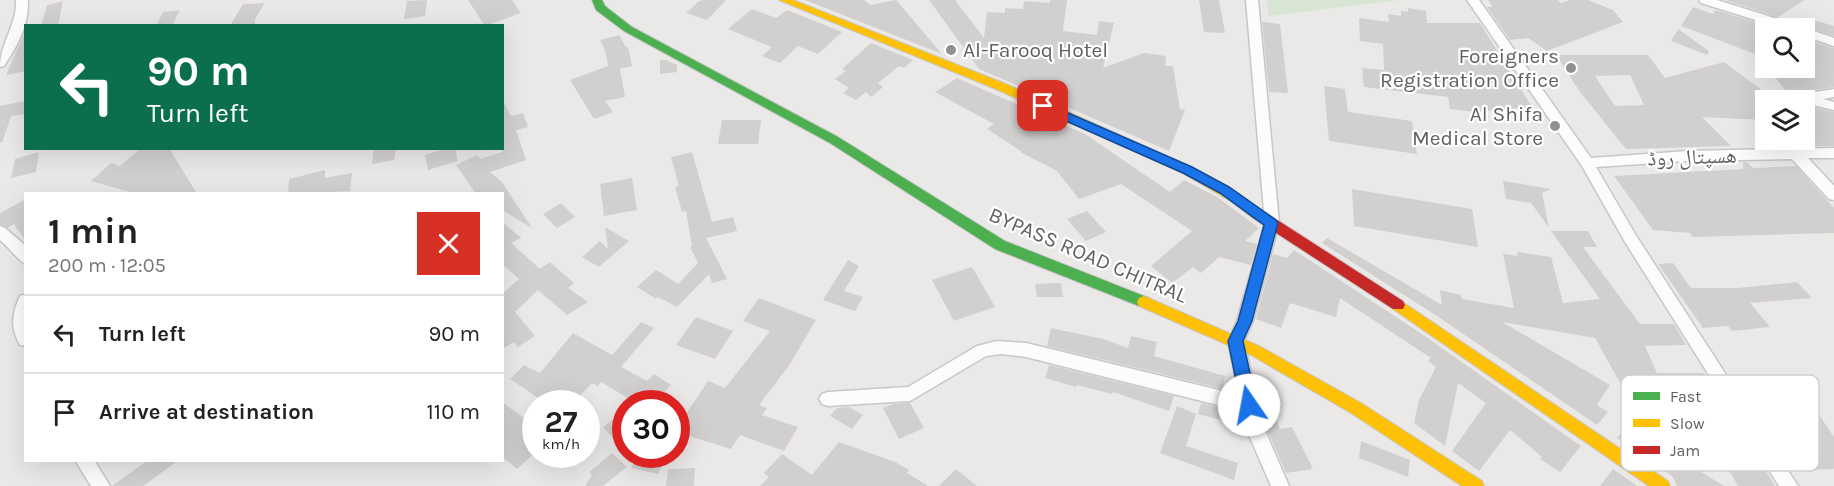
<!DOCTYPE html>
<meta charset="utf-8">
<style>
:root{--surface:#fff;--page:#f2f2f2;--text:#222;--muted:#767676;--line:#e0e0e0}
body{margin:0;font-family:Karla,"Noto Naskh Arabic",sans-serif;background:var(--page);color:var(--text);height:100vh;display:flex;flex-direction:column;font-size:22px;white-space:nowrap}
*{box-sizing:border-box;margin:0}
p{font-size:20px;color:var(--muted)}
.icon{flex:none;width:33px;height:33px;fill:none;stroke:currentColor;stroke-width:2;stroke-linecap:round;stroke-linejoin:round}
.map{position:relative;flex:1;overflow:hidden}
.details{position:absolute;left:24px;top:192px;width:480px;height:270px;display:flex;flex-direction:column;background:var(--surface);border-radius:0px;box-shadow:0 6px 24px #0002}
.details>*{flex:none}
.banner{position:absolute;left:24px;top:24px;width:480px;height:126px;border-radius:0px;box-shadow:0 6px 24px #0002;background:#0b6e4f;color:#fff;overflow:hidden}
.controls{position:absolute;left:1755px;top:18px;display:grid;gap:12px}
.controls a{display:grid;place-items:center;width:60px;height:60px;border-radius:0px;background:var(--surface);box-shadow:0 6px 24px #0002;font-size:30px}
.speed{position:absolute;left:522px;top:390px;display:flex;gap:12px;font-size:30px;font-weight:700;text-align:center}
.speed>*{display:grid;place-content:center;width:78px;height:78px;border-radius:50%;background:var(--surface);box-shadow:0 6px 24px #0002;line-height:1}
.speed small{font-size:15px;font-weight:400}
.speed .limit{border:9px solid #d22;background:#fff;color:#111}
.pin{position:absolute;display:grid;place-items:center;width:51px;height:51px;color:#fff;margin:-26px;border-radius:12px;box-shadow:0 3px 9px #0006}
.me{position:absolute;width:66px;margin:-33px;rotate:348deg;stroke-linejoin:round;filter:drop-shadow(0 0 4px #0008)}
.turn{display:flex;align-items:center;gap:21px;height:126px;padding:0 24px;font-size:27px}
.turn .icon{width:78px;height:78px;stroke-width:2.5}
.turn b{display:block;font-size:42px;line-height:51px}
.round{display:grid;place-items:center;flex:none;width:63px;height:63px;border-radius:0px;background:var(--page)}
.summary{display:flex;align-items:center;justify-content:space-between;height:102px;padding:0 24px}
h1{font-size:36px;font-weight:700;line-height:45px}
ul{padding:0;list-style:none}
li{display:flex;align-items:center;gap:18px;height:78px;padding:0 24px;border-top:2px solid var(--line)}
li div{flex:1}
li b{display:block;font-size:22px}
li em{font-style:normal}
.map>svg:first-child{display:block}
</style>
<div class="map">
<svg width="1834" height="486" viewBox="0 0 1834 486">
<rect width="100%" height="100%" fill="#ebe9e7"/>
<!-- green -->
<path fill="#d9e5d4" d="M1266 0H1400L1269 16Z"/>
<!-- building -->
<path fill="#d2d0cf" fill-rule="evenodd" d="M427 0 425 16 404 19 407 1Z
M468 0H512L521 13 485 26Z
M704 0H726L707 20 686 13 699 1Z
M805 0H864L870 5 896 0 942 54Z
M929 0H955L984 38 987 12 1005 13V8L1023 9 1024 1 1050 3V0H1067L1063 31 1097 35 1099 21 1114 23 1103 68 1144 53 1166 56 1165 66H1173L1180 109 1185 110 1169 151 979 69Z
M1199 0H1219L1225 33 1204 32Z
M1488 0H1558L1560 3 1570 0H1588L1613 10 1623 22 1547 51 1528 38 1510 40 1487 7H1493Z
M1725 0H1805L1778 17Z
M63 1 58 26H41L47 5Z
M265 3 255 19V26H230L243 4Z
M1693 7 1713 14 1715 10 1766 25V34L1755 54 1681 26Z
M1408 8 1426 11 1427 23H1480L1532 107 1484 111V113L1450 109 1448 97 1364 87 1362 68 1384 70 1383 44 1360 41 1359 18 1389 22 1388 14 1401 16V11L1408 12Z
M752 9 776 18 787 10 842 32 818 54 798 46 780 63 762 56 772 47 728 29Z
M180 10 172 26H156L163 12Z
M1804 17 1834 26V36L1804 26Z
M1262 22 1280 24 1288 93 1269 92Z
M1678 29 1709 51 1707 55 1671 41Z
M26 30V71L6 75 16 52Z
M619 35 626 47H628L632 66 620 69 625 97 605 101 613 112 594 119 570 80 608 66 605 50 600 40Z
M1804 39 1834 48V87L1809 91 1801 100H1793L1768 68H1804Z
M871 43 913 60 904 68 899 66 878 83 883 87 871 97 866 92 856 100 843 93 849 88 835 79 846 71 842 69Z
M1556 55H1648L1665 78 1724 62 1766 93V120L1702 117 1731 146 1626 149 1580 92ZM1630 75 1644 105 1615 106 1595 76Z
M660 60H666L677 65V72L660 74Z
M957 78 1085 134 1170 192 1184 180 1217 197 1259 228 1245 241 1257 244 1251 265 1219 257 1201 273 1193 267 1172 283 1151 266 1192 231 1121 184 1079 199 1057 171 1020 152 1021 151 987 129 994 124 935 92Z
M1324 86 1345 89 1348 112 1412 121 1417 154 1329 141Z
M502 99 511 116 523 113 528 127 516 130 526 160 490 172 502 182 532 228 502 210V194H476L456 165 477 155 480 159 502 152Z
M26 101V114L11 116 2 143 0 142V106Z
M1804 105 1834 112V146H1804V122L1814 129 1804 116Z
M722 120H761L758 144H718Z
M141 148H169L197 194H137L91 181 111 163 120 166Z
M374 148H396L394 160 372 164Z
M447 148H455L458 161 428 170 425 155Z
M39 152 36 172 11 178 15 159Z
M692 152 712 222 733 217 737 231 706 238 727 279 712 283 709 274 677 307 658 297 656 299 637 287 656 270 678 284 698 263 690 247 692 246 686 211 682 212 675 187 679 186 671 157Z
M1743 162H1747L1753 168 1796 166 1834 208V233L1693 237 1690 233 1653 230 1614 176 1743 169Z
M325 170V178L352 173 350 191 288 194 289 179Z
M632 178 637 210 604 216 600 184Z
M1503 181 1551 189 1542 193 1549 228 1531 203 1506 199Z
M1352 189 1472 209 1478 247 1354 226Z
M26 199V242L14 224 8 228 0 224V213Z
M561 203 575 217 557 228 543 214Z
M1087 211 1106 232 1086 241 1067 219Z
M502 222 521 238 511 243 540 269 550 262 574 283 568 288 588 302 567 315 538 290 515 312 535 336 518 347 514 342 502 349V294L519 279 502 264Z
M605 227 629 241 599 267 582 257 600 241 608 249Z
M1551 231H1588L1597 247H1583L1640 324H1674L1686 345 1645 346 1657 373H1704L1715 390 1623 388 1595 338 1502 322 1610 385 1597 405 1608 412 1597 425 1437 316 1322 243 1327 238 1442 305 1440 290 1461 295 1462 299 1514 308 1503 254 1518 256 1517 252 1551 257 1563 303 1600 299Z
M1294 250 1419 332 1581 446 1560 472 1540 459 1542 457 1510 430 1479 471 1452 451 1486 403 1458 383 1445 446 1414 423 1419 400 1436 367 1428 361 1431 358 1340 298 1336 317 1290 303 1281 328 1256 319 1273 254 1287 258Z
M848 260 859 266 844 291 863 297 855 311 823 300Z
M1673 263 1691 288H1737L1797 282 1812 298 1750 303 1770 327 1732 331 1728 326 1703 328 1658 264Z
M972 267 995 307 954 321 932 280Z
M1061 283 1063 297H1037L1035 284Z
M759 298 816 320 790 364 759 405 767 408 762 415 798 427 784 451 740 435 731 449 676 432V411L686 414 708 381 725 388 770 331 743 321Z
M696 317 733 331 715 359 676 345Z
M641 322 654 328 621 367 647 381 654 374 671 385 654 404H638L601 382 598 386 592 383 572 404H547L510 379 524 365 540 373 573 333 612 355Z
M1051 328 1103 339 1128 348 1131 336 1157 342 1154 356 1225 376 1223 386 1235 385 1236 392 1047 346Z
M1049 365 1174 396 1169 411 1113 392 1112 394 1077 385 1076 387 1045 378Z
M1256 383H1263L1280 429 1292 427 1313 469 1286 473 1265 425Z
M1765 397H1807L1834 437V469L1812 470Z
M502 402 536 427V452L517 469 502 457Z
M910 403 924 428 899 439 883 408 893 404Z
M1201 403 1234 411 1232 423 1198 414Z
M1177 406 1196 414 1186 446 1238 463 1234 480 1160 453Z
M849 407 863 415 852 429 830 416 837 408Z
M626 410V429L613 438 603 427Z
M1628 424 1658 443 1657 445 1724 486H1677L1672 476 1617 438Z
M1709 435H1744L1775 486H1738Z
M1361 441 1410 460 1408 477 1359 458Z
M839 442 895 462 909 470 907 473 928 486H760L769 477 764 473 782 454 812 475Z
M612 453 627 467 603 486H585L592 475 589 472Z
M638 454H667L658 474 631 468Z
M148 460H179L143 486H112Z
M695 468 694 486H666L668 469Z
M956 469 977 486H939Z
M1613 469 1637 486H1600Z"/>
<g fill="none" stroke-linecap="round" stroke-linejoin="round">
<defs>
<path id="street" d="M16 0H28C29 25 18 45 4 66L0 67C0 43 17 25 16 0Z
M1246 0H1258L1279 223 1253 321 1244 341 1263 426 1289 486H1271L1245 426 1242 411 1026 357 1001 354 986 356 910 401 828 406 822 404 819 399 822 394 828 392 908 387 977 346 997 341 1026 343 1239 395 1228 341 1237 321 1265 223Z
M1467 0H1479L1591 158 1688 151 1834 148V158H1808L1834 186V200L1829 199 1792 159 1688 161 1596 167 1635 234 1798 486H1779L1625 242 1582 166Z
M1699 0H1717L1797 25 1799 28H1782L1701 3Z
M1803 28 1808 29 1834 38V46L1804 36Z
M1834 89V97L1823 99 1834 102V110L1805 103 1803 100 1809 93Z
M0 226 5 228 26 246V264C19 262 8 246 0 240Z
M26 294V346L20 345C10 328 12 313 20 296Z
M75 460H94L110 486H91Z"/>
<path id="fast" d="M592 0H602L605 6 632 27 838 137 1005 241 1149 298 1151 302 1149 306H1139L995 249 830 143 624 31 596 10Z"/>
<path id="slow" d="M779 0H793L1006 84 1191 167 1242 196 1243 199 1242 202H1232L1183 173 998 90Z
M1144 296 1261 347 1361 403 1482 481 1484 486H1462L1351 413 1251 355 1139 306 1137 302 1139 298Z
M1398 299 1668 481 1670 486H1649L1393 309 1391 305 1393 301Z"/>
<path id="jam" d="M1237 194 1403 301 1405 305 1403 309H1393L1253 218 1232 202 1231 199 1232 196Z"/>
</defs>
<!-- street casing -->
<use href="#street" stroke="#c8c7c6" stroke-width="3"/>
<!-- fast casing -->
<use href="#fast" stroke="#c7c7c7" stroke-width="2"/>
<!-- slow casing -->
<use href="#slow" stroke="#c7c7c7" stroke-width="2"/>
<!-- jam casing -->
<use href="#jam" stroke="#c7c7c7" stroke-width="2"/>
<!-- street -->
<use href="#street" fill="#fcfcfb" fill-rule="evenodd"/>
<!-- fast -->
<use href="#fast" fill="#4caf50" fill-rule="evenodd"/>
<!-- slow -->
<use href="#slow" fill="#ffc107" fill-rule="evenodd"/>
<!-- jam -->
<use href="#jam" fill="#c62828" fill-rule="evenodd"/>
</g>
<!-- route -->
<path fill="#1a73e8" stroke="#114b97" stroke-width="1.5" d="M1043 102 1192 167 1229 187 1276 220 1278 223 1252 321 1243 341 1257 405 1255 410 1249 412 1244 410 1241 405 1228 341 1238 321 1264 225 1220 193 1183 173 1039 109V103Z"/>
<!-- markers -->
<g fill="#8f9191" stroke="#fff" stroke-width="2">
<circle cx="951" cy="50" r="6"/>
<circle cx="1571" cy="68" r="6"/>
<circle cx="1555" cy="126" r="6"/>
</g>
<g text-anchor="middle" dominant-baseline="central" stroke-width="4.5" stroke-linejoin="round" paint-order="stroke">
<!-- poi labels -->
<g font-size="21" fill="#5d6163" stroke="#fff" text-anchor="end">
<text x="963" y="50" text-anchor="start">Al-Farooq Hotel</text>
<text x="1559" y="56">Foreigners<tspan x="1559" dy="24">Registration Office</tspan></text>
<text x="1543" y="114">Al Shifa<tspan x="1543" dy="24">Medical Store</tspan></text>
</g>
<!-- street labels -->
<g font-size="21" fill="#5d6163" stroke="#fff">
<text transform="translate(1692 157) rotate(-2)">ھسپتال روڈ</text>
<text transform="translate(1088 255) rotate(23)">BYPASS ROAD CHITRAL</text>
</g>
</g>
<!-- legend -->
<rect x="1621" y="375" width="198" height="96" rx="9" fill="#fff" stroke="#ced0d0" stroke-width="1.5"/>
<rect x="1633" y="392" width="27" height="8" fill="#4caf50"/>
<rect x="1633" y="419" width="27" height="8" fill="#ffc107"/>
<rect x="1633" y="446" width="27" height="8" fill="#c62828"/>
<g font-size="16" fill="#5d6163">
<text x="1670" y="402">Fast</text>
<text x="1670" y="429">Slow</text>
<text x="1670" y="456">Jam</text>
</g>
</svg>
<div class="controls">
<a><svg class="icon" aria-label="search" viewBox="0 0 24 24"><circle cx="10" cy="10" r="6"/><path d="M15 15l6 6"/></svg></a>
<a><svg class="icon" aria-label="layers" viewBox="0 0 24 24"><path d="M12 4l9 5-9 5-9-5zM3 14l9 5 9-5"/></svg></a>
</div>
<div class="speed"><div>27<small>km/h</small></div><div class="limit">30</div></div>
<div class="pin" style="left:1043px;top:106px;background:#d93025"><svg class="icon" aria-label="arrive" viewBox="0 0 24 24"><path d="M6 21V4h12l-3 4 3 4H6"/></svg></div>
<svg class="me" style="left:1249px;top:405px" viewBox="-20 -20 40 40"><circle r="19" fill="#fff"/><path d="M0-13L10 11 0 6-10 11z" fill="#1a73e8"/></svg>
<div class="banner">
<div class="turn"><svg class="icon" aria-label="left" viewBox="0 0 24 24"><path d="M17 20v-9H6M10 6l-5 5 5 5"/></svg><div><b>90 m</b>Turn left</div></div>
</div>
<section class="details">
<div class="summary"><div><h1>1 min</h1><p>200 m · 12:05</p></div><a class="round" style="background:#d93025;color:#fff"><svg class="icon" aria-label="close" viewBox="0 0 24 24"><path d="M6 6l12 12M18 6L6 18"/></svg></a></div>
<ul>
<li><svg class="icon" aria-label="left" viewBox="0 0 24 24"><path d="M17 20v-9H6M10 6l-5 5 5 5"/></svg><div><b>Turn left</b></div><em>90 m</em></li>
<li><svg class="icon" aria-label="arrive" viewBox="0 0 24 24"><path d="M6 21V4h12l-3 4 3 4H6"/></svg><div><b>Arrive at destination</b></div><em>110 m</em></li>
</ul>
</section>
</div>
